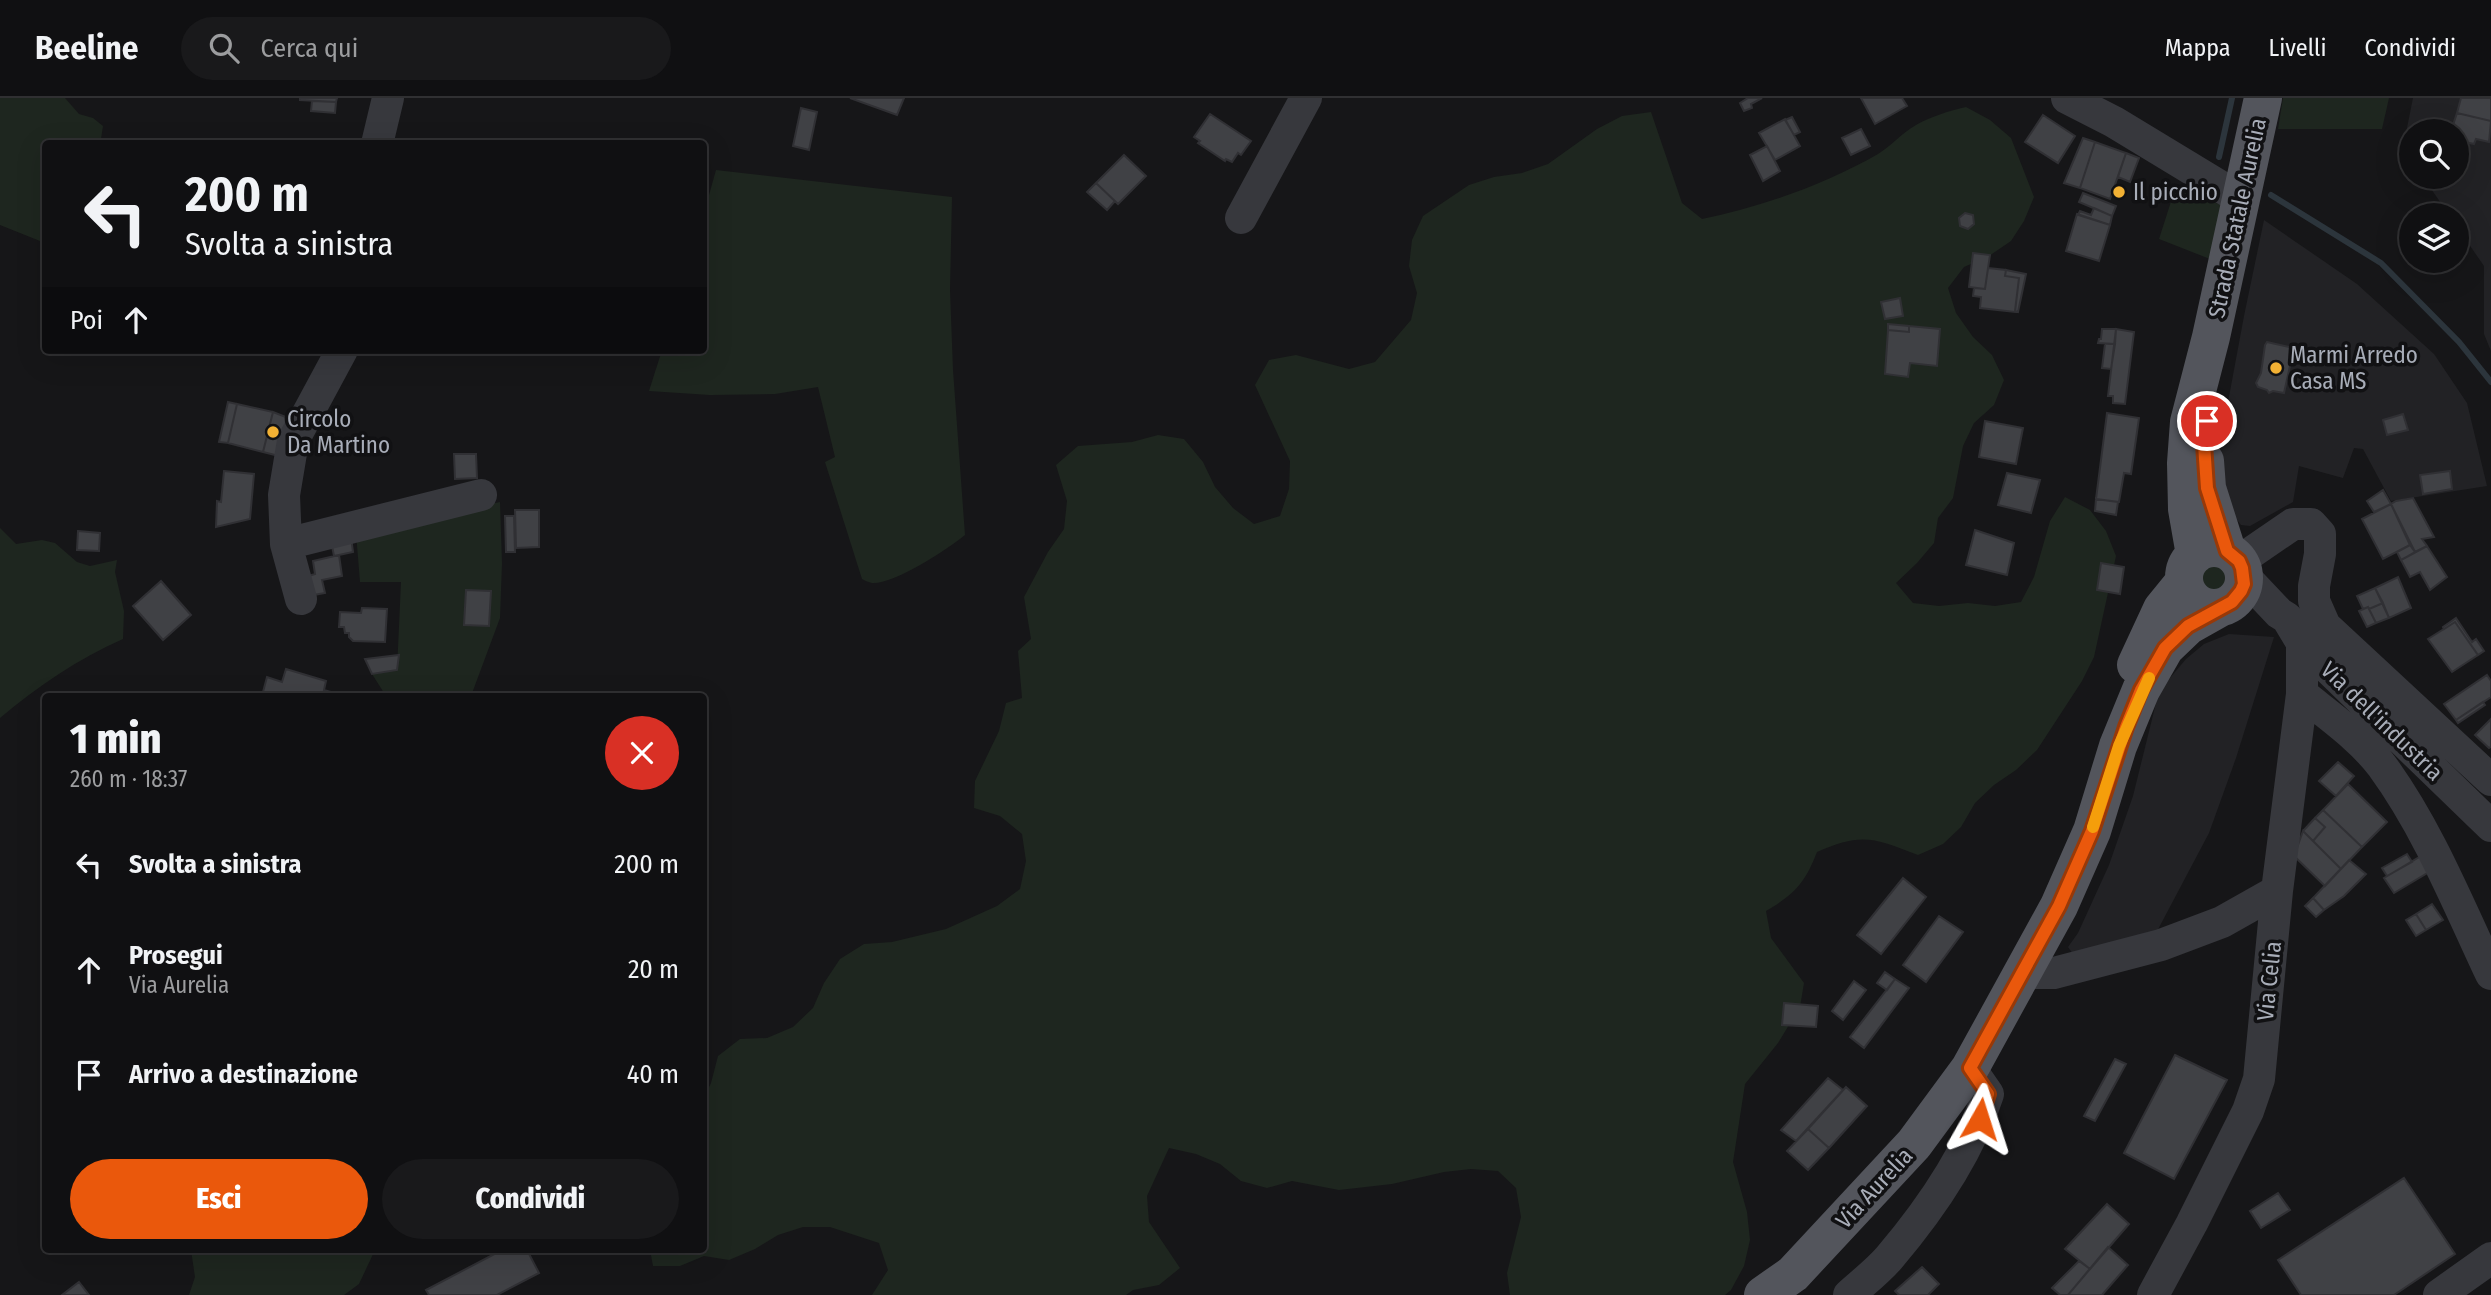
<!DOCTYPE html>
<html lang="it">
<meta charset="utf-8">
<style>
:root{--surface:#101012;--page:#19191b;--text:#f1f3f6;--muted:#9c9d9f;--line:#303032;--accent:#ea580c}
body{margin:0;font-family:"Fira Sans Condensed",sans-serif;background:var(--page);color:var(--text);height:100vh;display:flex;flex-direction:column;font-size:26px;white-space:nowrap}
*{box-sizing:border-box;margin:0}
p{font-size:23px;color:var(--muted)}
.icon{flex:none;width:38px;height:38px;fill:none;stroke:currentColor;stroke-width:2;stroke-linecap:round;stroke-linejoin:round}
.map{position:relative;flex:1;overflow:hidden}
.sheet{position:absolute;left:42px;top:595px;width:665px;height:560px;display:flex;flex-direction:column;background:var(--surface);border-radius:7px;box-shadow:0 7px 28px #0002,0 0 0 2px var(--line)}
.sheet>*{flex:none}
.hud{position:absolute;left:42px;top:42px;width:665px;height:214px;border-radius:7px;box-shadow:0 7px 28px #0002,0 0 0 2px var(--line);background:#101012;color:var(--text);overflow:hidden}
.buttons{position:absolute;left:2399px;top:21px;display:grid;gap:14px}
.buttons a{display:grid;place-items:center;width:70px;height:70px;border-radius:50%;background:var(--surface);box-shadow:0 7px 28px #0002,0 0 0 2px var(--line);font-size:35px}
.pin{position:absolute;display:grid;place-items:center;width:60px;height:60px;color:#fff;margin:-30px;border:4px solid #fff;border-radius:50%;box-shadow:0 2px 7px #0007}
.me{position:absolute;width:77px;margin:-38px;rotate:6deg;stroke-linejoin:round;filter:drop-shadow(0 0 5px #0008)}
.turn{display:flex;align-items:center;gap:24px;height:147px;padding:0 28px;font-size:32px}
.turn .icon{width:91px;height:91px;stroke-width:2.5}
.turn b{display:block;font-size:49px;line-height:60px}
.then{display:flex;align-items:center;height:66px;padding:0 28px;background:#0003;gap:14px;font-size:26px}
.round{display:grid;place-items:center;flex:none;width:74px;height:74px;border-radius:37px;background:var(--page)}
.summary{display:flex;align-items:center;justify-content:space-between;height:119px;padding:0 28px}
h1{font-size:42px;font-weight:800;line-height:52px}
.cta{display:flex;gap:14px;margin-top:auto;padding:14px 28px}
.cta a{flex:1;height:80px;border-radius:42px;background:var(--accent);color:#fff;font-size:28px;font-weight:800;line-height:80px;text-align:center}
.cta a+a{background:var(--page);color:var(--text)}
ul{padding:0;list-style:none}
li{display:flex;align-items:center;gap:21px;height:105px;padding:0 28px}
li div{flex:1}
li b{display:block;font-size:26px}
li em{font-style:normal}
header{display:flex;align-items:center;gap:42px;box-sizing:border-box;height:98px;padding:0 35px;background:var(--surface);border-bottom:2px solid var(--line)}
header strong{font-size:33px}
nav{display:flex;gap:38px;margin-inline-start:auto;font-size:24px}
.search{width:490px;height:63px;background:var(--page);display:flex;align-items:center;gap:18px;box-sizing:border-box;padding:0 24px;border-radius:38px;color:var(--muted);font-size:26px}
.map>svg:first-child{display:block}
</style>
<header>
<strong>Beeline</strong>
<div class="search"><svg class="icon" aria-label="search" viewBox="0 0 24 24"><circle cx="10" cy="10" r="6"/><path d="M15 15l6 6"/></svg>Cerca qui</div>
<nav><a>Mappa</a><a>Livelli</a><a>Condividi</a></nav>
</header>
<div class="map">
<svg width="2491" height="1197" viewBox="0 0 2491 1197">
<rect width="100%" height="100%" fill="#161618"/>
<!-- built -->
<path fill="#222225" d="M2413 0H2491V253L2484 236V168L2457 129V117H2449L2423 79H2457V33H2412L2411 62 2403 50Z
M2264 122 2357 186 2434 256 2467 305 2487 388 2391 403 2363 351 2354 350 2343 380 2299 368 2293 404 2250 428 2241 427 2227 409 2218 358 2244 218Z
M2229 536 2274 539 2236 660 2209 735 2154 839 2075 859 2068 849 2078 835 2109 767 2133 698 2159 593 2186 561 2204 546Z"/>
<!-- green -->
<path fill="#1e261f" d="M0 0H65L79 16 93 20 103 28 101 41 94 45 46 46 45 141 40 143 0 127Z
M2283 0H2389L2382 31H2278Z
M1966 9 1990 22 2011 40 2034 99 2024 123 2011 143 1989 158 1964 169 1948 190 1956 215 1973 239 1992 257 2004 282 1994 307 1974 325 1963 348 1953 400 1938 420 1934 445 1917 465 1896 485 1913 505 1939 508 1968 505 1995 508 2021 504 2034 479 2050 423 2065 399 2090 412 2106 433 2116 458 2094 559 2082 583 2037 652 2016 672 1994 687 1975 705 1961 729 1943 746 1918 757C1875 740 1861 734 1817 754 1805 785 1795 796 1766 813L1771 840 1804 885 1800 909 1778 945 1745 986 1733 1064 1747 1114 1750 1142 1744 1168 1731 1192 1725 1197H1510L1507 1175 1521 1119 1516 1090 1498 1073 1471 1071 1444 1074 1392 1086 1339 1092 1292 1083 1267 1090 1241 1083 1220 1066 1196 1056 1169 1050 1147 1098 1149 1124 1180 1170 1159 1187 1133 1192 1126 1197H872L888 1172 879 1145 830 1129H803L778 1137 755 1151 729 1162 704 1158 680 1168H653L650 1152H704V1000L711 985 718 958 740 941 767 940 793 929 813 910 824 885 840 861 864 846 892 844 946 831 997 808 1020 791 1026 763 1022 736 1000 718 974 710 975 683 999 633 1006 605 1022 600 1018 553 1031 541 1024 499 1048 454 1064 431 1067 403 1056 367 1078 348 1132 344 1158 337 1184 341 1203 364 1215 389 1233 410 1254 426 1280 418 1289 391 1290 363 1255 287 1269 262 1296 257 1349 271 1375 264 1411 222 1417 195 1409 168 1412 142 1423 118 1469 87 1494 79 1522 75 1548 66 1597 31 1622 18 1651 14 1682 105 1702 121C1761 109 1826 86 1878 56 1891 48 1902 35 1916 27 1932 18 1949 13 1966 9Z
M716 72 952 99 950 192 953 272 965 437C948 451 893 487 872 485 869 484 865 483 862 481L825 364 835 359 818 289 775 296 710 297 649 293 662 252H704V115Z
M2176 88 2228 110 2210 161 2159 141Z
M500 404 502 465 500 520 471 598H386L372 576 397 572 401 484H360L356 435Z
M0 430 16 446 42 442 55 445 77 464 90 468 117 462 115 474 124 513 123 541C78 561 38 588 0 620Z
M2215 455 2237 485 2229 499 2199 500 2193 495 2190 471Z
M191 1152H375L359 1186 344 1197H189L195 1179Z"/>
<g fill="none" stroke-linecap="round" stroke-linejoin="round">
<!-- stream -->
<path stroke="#2c353c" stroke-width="6" d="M2219 59 2232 0
M2271 97 2381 165 2459 244 2491 284"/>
</g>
<!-- building -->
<path fill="#404145" stroke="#303034" stroke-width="2" d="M300 0H337L336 4 300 2Z
M850 0H904L897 17Z
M1748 0H1762L1751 6 1752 10 1744 13 1740 5Z
M1861 0H1902L1907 8 1875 26Z
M2461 0H2491V23L2457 15Z
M312 3 336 4 335 15 311 13Z
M801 10 817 14 809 52 793 48Z
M2457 15 2491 23 2489 44 2476 41 2474 46 2457 42V33H2451Z
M1210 16 1251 43 1241 57 1238 55 1232 64 1226 61 1225 63 1198 45 1200 43 1194 39Z
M2043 17 2075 38 2058 65 2025 44Z
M1792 19 1800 34 1794 37 1785 22Z
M1785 21 1800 48 1775 62 1759 35Z
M1861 31 1870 48 1851 57 1842 40Z
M2083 40 2095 44 2080 90 2064 85Z
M2095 44 2126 55 2110 101 2080 90Z
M1767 48 1780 73 1763 83 1750 57Z
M2126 55 2139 60 2130 84 2118 79Z
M1124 57 1146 78 1118 106 1096 85Z
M1096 85 1115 103 1107 112 1087 94Z
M2083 95 2116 108 2112 118 2079 104Z
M2094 110 2112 118 2110 127 2078 117 2080 113 2091 117Z
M1965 115 1973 117 1974 126 1968 131 1960 128 1959 120Z
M2077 116 2110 127 2099 163 2066 153Z
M1973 155 1990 157 1985 191 1969 189Z
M1988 170 2006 172 2005 178 2019 180 2015 214 1980 210 1981 199 1973 198 1974 190 1985 191Z
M2006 172 2026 176 2018 214 2015 213 2019 180 2005 178Z
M1900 200 1903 218 1885 221 1881 204Z
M1888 226 1909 228V234L1888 232Z
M1909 228 1940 231 1937 268 1910 265 1908 279 1885 276 1888 232 1909 234Z
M2102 231H2116L2115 246 2098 245 2099 241H2101Z
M2116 231 2134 234 2125 306 2113 305V298H2108Z
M2267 244 2294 250 2284 295 2273 293 2269 295 2267 292 2258 289 2256 285 2261 275 2265 247Z
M2105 246H2115L2111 271 2102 270Z
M228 304 237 306 228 345 219 344Z
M237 306 273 314 263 354 228 345Z
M273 314 291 321 279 358 263 354Z
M2107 315 2139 320 2131 376 2124 375 2119 404 2096 401Z
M2403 316 2408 332 2387 337 2383 322Z
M1985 323 2023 330 2016 366 1979 359Z
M454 356H476L477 380 455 381Z
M224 373 254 376 250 421 216 429 217 403 221 404Z
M2450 373 2452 391 2423 396 2420 377Z
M2007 375 2040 382 2031 415 1998 407Z
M2383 392 2391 406 2374 414 2367 403Z
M2413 400 2434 439 2422 441 2427 448 2415 454 2391 406 2396 403Z
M2096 401 2118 404 2116 417 2095 413Z
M2391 406 2410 447 2383 461 2362 421Z
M515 412H539V449L516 450Z
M505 418H514L515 454H506Z
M1975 432 2014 445 2007 477 1966 467Z
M78 433 100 435 99 453 77 452Z
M351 439 353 454 334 458 331 443Z
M2410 447 2415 454 2401 462 2397 454Z
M2427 448 2447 479 2430 492 2420 474 2410 479 2401 462Z
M339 457 342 478 322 482 325 495 308 498 305 479 315 476 313 463Z
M2101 465 2124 469 2120 496 2097 492Z
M2398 479 2411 510 2389 520 2375 490Z
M161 483 191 517 163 542 133 508Z
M2375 490 2383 505 2369 511 2368 509 2363 511 2357 498Z
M466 492 491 493 489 528 464 527Z
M2383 505 2389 520 2376 525 2369 511Z
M2368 509 2376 525 2367 529 2359 513Z
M362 510 387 511 385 544 353 543 349 539V535H345L344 529H339L340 514 361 515Z
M2456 520 2472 544 2476 541 2484 553 2478 557 2455 524 2444 531 2443 529Z
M2455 524 2478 557 2452 574 2428 541Z
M399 557 397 572 372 576 365 561Z
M286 571 326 583 324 592 334 595 333 598H295L285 596 284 598H277L263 594 267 579 282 584Z
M2487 577 2491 583V599L2456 622 2444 606Z
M2483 604 2485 607 2458 625 2456 622Z
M2491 621V649L2489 650 2475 637Z
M2338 664 2354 678 2336 698 2319 683Z
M2348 686 2387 724 2362 749 2323 712Z
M2323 712 2362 749 2341 771 2313 743 2325 729 2315 720Z
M2315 720 2325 729 2313 743 2303 733Z
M2303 733 2341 771 2325 788 2294 758Z
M2407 756 2412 764 2387 778 2382 770Z
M2421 758 2434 771 2394 795 2384 780Z
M2349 762 2366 776 2344 798 2324 812 2313 800Z
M1903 780 1926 799 1881 856 1857 837Z
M2313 800 2324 812 2316 819 2305 808Z
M2432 806 2443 822 2426 832 2416 816Z
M2416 816 2426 832 2416 838 2406 822Z
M1939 818 1963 834 1926 884 1903 867Z
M1885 874 1895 881 1887 892 1877 885Z
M1895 881 1909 890 1864 950 1850 939Z
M1854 883 1866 892 1843 922 1832 913Z
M1784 905 1818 908 1816 929 1782 927Z
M2175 957 2227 982 2174 1081 2124 1055Z
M2115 961 2126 966 2095 1023 2084 1018Z
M1828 980 1843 992 1796 1043 1781 1032Z
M1846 989 1867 1008 1829 1050 1808 1031Z
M1808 1031 1829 1050 1808 1072 1787 1053Z
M2404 1080 2455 1156 2394 1197H2301L2278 1162Z
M2278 1095 2290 1112 2261 1130 2250 1113Z
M2107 1106 2129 1126 2090 1171 2065 1151Z
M2108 1149 2128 1167 2102 1197H2068Z
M502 1152H527L539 1175 497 1197H429L426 1192Z
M2079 1163 2090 1171 2068 1197H2060L2052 1190Z
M1922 1169 1939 1186 1928 1197H1899L1895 1193Z
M79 1184 89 1197H62Z"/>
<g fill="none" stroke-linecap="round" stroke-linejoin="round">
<!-- minor -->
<path stroke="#37383d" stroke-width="32" d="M2067 0 2114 24 2241 101
M377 46 388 0
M1241 120 1306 0
M286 446 481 397
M2239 463 2293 426H2311L2320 436V456L2314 488V503L2325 528 2491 682
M2244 478 2279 515 2287 520 2302 545 2491 728
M301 501 286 446 284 397 293 343 342 252
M2302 596C2329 618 2361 640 2382 668 2428 731 2458 806 2491 876
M2022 875H2054L2161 847 2222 824 2277 793
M1849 1197C1862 1185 1877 1174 1889 1160 1929 1113 1969 1055 1988 996L1970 970
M2153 1197 2192 1125 2248 1013 2259 981 2277 793 2302 596V545
M2439 1197 2491 1160"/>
<!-- major -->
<path stroke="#53555c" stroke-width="38" d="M2205 363 2207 390 2227 453
M2184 480a30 30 0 1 1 60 0a30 30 0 1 1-60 0Z
M2195 457 2187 411 2186 365 2189 324 2211 239 2263 0
M2136 567 2162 511 2184 484
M1763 1197 1793 1176 1914 1046 1970 970 2059 808 2092 733 2118 648 2141 592 2165 550 2188 528 2220 510"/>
</g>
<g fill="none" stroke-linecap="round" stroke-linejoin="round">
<defs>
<path id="route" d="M1980 1021 1988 996 1970 970 2059 808 2092 733 2126 629 2141 592 2165 550 2188 528 2232 504 2241 493 2244 486 2242 470 2239 463 2227 453 2207 390 2204 346 2207 323"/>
</defs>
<!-- route casing -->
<use href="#route" stroke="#983908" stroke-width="18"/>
<!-- route -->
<use href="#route" stroke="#ea580c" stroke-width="12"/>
<!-- slow -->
<path stroke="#f59e0b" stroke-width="12" d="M2093 729 2119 648 2149 580"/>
</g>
<!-- markers -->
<g fill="#f2b134" stroke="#111113" stroke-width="2.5">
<circle cx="2119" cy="94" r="7"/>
<circle cx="2276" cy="270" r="7"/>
<circle cx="273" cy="334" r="7"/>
</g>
<g text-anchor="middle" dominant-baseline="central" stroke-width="7" stroke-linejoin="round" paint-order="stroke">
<!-- poi labels -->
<g font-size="23" fill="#a8adb8" stroke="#111113" text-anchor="start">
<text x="2133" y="94">Il picchio</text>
<text x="2290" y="257">Marmi Arredo<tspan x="2290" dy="26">Casa MS</tspan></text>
<text x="287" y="321">Circolo<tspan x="287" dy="26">Da Martino</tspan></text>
</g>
<!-- street labels -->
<g font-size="23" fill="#a8adb8" stroke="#111113">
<text transform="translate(2237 120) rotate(-78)">Strada Statale Aurelia</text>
<text transform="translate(2382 623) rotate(44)">Via dell'industria</text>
<text transform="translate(2269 883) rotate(-84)">Via Celia</text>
<text transform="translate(1874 1090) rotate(-47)">Via Aurelia</text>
</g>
</g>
</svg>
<div class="buttons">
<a><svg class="icon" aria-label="search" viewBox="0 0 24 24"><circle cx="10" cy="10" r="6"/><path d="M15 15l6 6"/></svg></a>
<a><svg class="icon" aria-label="layers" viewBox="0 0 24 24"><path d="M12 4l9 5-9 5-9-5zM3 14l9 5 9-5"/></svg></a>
</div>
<div class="pin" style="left:2207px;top:323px;background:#d93025"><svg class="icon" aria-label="arrive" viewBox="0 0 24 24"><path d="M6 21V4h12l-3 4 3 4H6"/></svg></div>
<svg class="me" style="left:1980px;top:1021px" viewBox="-20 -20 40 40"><path d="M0-17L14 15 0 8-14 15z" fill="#ea580c" stroke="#fff" stroke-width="4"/></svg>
<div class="hud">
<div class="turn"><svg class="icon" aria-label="left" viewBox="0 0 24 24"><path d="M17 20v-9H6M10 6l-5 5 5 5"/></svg><div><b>200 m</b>Svolta a sinistra</div></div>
<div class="then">Poi<svg class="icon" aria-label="ahead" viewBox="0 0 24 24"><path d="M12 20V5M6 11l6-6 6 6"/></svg></div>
</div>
<section class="sheet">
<div class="summary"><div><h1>1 min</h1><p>260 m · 18:37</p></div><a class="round" style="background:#d93025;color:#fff"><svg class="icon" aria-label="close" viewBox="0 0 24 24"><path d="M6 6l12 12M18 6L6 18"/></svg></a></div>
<ul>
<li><svg class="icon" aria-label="left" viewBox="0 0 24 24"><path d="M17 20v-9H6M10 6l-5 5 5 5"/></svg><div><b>Svolta a sinistra</b></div><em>200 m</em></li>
<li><svg class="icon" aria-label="ahead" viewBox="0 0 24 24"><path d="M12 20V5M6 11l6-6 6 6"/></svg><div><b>Prosegui</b><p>Via Aurelia</p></div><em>20 m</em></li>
<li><svg class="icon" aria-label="arrive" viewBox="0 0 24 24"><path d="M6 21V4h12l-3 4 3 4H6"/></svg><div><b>Arrivo a destinazione</b></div><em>40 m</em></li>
</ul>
<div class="cta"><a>Esci</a><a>Condividi</a></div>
</section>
</div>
